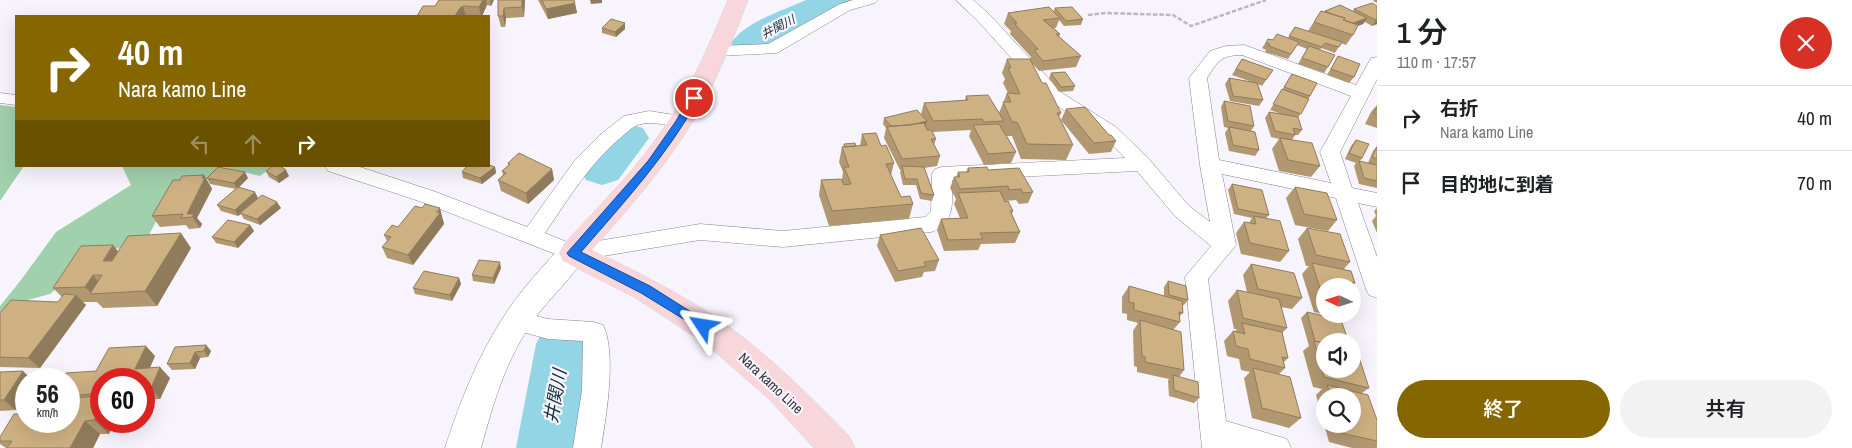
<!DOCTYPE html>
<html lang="ja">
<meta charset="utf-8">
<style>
:root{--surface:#fff;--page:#f2f2f2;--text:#202124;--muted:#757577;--line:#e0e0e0;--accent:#856600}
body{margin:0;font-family:"Archivo Narrow","Noto Sans JP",sans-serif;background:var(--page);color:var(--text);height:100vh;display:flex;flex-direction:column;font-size:19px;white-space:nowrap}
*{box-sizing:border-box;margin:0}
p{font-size:16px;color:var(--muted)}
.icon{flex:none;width:28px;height:28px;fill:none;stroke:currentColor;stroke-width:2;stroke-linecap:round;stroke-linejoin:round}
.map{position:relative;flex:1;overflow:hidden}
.panel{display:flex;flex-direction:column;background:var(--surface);width:475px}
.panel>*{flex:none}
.hud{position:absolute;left:15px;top:15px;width:475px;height:152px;border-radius:0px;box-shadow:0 5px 20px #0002;background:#856600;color:#fff;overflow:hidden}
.needle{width:32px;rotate:274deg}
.buttons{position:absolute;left:1316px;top:278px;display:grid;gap:10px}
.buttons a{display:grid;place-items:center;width:45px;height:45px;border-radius:50%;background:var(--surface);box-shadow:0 5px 20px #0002;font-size:25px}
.speed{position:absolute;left:15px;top:368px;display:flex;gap:10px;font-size:25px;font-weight:700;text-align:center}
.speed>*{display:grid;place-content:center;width:65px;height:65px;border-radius:50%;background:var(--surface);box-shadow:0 5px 20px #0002;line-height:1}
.speed small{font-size:12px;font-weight:400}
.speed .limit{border:8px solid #d22;background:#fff;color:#111}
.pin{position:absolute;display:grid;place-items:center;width:42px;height:42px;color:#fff;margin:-21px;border:2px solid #fff;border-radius:50%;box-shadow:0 1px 5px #0007}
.me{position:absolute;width:55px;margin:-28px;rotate:303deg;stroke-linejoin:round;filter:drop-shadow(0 0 4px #0008)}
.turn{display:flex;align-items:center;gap:18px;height:105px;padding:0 20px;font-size:22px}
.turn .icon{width:65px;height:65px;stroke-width:2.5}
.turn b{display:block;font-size:35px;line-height:42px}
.lanes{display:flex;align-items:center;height:48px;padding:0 20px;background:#0003;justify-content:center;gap:25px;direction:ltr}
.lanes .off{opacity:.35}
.round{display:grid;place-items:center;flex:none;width:52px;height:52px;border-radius:26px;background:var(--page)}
.head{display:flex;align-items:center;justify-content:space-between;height:85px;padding:0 20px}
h1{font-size:30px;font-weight:600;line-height:38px}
.action{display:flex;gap:10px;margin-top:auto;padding:10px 20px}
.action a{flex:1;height:58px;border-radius:30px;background:var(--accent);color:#fff;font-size:20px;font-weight:600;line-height:58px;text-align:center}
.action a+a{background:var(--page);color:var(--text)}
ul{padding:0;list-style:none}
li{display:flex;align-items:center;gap:15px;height:65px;padding:0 20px;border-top:1px solid var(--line)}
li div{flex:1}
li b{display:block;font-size:19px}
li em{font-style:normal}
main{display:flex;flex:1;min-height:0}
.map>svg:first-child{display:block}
</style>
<main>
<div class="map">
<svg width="1377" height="448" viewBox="0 0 1377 448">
<rect width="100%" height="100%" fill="#f8f4fd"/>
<!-- forest -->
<path fill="#a1d0ad" d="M0 105 16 107V166H24L0 201Z
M122 166H274L260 176 223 167 212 179 177 182 143 246 103 250 50 294 24 301 0 330V306L21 280 56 232 131 185Z"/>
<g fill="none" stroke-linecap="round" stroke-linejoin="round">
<!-- river -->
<path fill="#94d5e5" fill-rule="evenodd" d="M806 0H852L847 7 792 33 762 51 749 54 736 51 731 43C745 22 784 10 806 0Z
M628 124 643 128 649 138 618 180 602 185 586 180 580 170 613 128Z
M563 321 582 328 590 344 576 448H516L536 344 544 328Z"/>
<defs>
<path id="minor" d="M853 0H878L875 3 850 10 777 53 717 56 711 55 709 51 711 47 717 46 768 44 840 4Z
M956 0H973L989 14 1062 93 1116 127 1149 159 1189 206 1210 222 1200 165 1189 78 1210 51 1226 46 1244 45 1356 85 1371 58 1377 57V79L1340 152 1352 188 1377 193V207L1358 203 1377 257V298L1369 295 1366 289 1336 198 1222 174 1236 245 1208 279 1226 421 1287 439 1291 448H1202L1185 277 1211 246 1175 216 1137 171 952 180C952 201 956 224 931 232L783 247 700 240 573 261 422 202 328 171 325 166H357L436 192 527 227 575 160 600 135 624 116 649 111 688 117 690 121 688 125C671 129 654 119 638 125 633 126 629 131 625 134 591 161 569 198 545 233L574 245 700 224 783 231 925 217 931 211 932 174 935 169 942 167 1125 158 1102 135 1050 101 977 20ZM1242 55 1351 96 1320 152 1331 183 1219 160 1207 78C1218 61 1221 55 1242 55Z
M0 93 16 95V105L0 103Z
M516 311 548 319 594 322 603 325C617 353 606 417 601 448H573L582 390 583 341 548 339 508 328 504 321 508 314Z"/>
<path id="tertiary" d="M573 242 583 245 587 253C573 278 549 298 533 321 506 359 493 404 481 448H445C466 383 492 322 539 271 549 260 558 247 573 242Z"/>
<path id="primary" d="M728 0H748C732 41 716 83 693 121 665 168 628 209 592 250 639 273 686 296 728 326 773 359 811 397 849 436L855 448H814L769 399 706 344 634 297 563 261 559 253 563 245C600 205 640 166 669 120 693 83 711 41 728 0Z"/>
</defs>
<!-- minor casing -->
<use href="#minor" stroke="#88828f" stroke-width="1"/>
<!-- tertiary casing -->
<use href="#tertiary" stroke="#88828f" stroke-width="1"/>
<!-- primary casing -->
<use href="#primary" stroke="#d2d1d3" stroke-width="1"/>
<!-- path -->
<path stroke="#bab7bf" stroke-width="2.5" stroke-dasharray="4.5 2" stroke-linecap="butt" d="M1088 15 1105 13 1173 15 1191 26 1266 0"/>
<!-- minor -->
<use href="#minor" fill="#fff" fill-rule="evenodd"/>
<!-- tertiary -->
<use href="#tertiary" fill="#fff" fill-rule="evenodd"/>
<!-- primary -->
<use href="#primary" fill="#f8d7dc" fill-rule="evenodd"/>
</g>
<!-- wall -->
<path fill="#b19871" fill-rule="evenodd" d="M439 0H494L491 6 487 5 482 16H417L435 6Z
M498 0H525L524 17 506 18 505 27H501L498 16Z
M538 0H574L577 13 548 19Z
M1374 0H1377V3L1373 1Z
M1377 6V24L1372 26 1365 22 1363 24 1358 26 1353 35 1346 45 1341 43 1335 53 1321 48 1320 50 1328 67 1324 73 1298 64 1307 49 1297 45 1288 59 1265 52 1266 50 1262 48 1268 39 1273 40 1288 38 1295 27 1308 31 1321 11 1324 12 1325 11H1353L1354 9Z
M1055 8 1083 19 1081 25 1064 26 1059 20 1056 28H1054L1060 34 1059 37 1081 56 1076 67 1039 71 1032 63 1042 83 1061 113 1059 117 1073 145 1066 160 1021 159 1012 136H1007L1016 152 1011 163 984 165 969 136 971 130 933 132 936 139 934 145 940 156 937 166 924 168 934 195 932 201 920 199 916 185H903L900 172 901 170H900L884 138 886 128 883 124 884 118 922 115 921 114 924 103 965 100 966 96 999 113 1007 93H1008L1003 83 1005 79 1002 73 1007 59H1030L1031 57 1010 34 1011 31 1004 24 1008 13 1053 12Z
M625 23V29L616 37 602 33V28Z
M1338 56 1354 77 1349 83 1327 75Z
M1242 59 1273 70 1262 86 1258 84 1263 100 1259 106 1230 101 1225 84 1229 78 1252 82 1232 75Z
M1051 73 1075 86 1073 91 1059 92 1049 78Z
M1292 74 1310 96 1298 118 1302 130 1298 135H1295L1292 140 1320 166 1311 177 1279 171 1272 149 1279 139 1271 137 1265 118 1269 112 1284 115 1270 110Z
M1224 101 1254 126 1251 131 1259 150 1255 156 1229 151 1225 133 1228 128 1224 127 1221 107Z
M1377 105V128L1365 124 1371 112Z
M1066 109 1116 141 1111 152 1089 154 1061 120Z
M862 134 881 146 894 163 891 175 901 197 913 204 909 219 829 226 819 195 821 180 842 179 843 172 839 162 842 147H843L844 144 856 146H860Z
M1356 140 1362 158 1360 161 1368 163 1373 151 1377 146V188L1359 184 1354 166 1356 163 1345 159 1351 146Z
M508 163 552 169 554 180 528 204 501 191 498 180 503 175 502 171 508 166Z
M495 167 496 173 482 184 463 178 462 172Z
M968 168 988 170 1033 192 1028 203 1019 204 1016 200 1005 201 1013 211 1012 214 1020 232 1015 243 981 244 978 250 944 251 937 230 941 219 960 218 954 204 956 199 950 188 954 177H956L958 172H966Z
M266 171 289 176 279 183 269 177Z
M204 175 212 189 197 218 202 224 200 228 189 229 186 225 160 227 152 216 180 180Z
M207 178H248L239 187 258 198 252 204 281 208 260 225 244 219 241 214 238 216 221 211 217 205 236 189 210 184Z
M1232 184 1269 215 1266 218 1289 251 1280 262 1241 254 1236 233 1244 222 1249 223 1252 218 1234 214 1228 190Z
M1295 187 1337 220 1328 231 1295 225 1286 198Z
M1377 208V233L1372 221 1376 216 1374 211Z
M443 219V220L444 224 413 265 387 258 382 247 387 241 384 235 398 227Z
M250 225 254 231 238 248 216 243 212 237Z
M1307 228 1350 262 1343 270 1355 283 1352 286H1325V314H1352V291L1359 309 1348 320 1314 312 1302 274 1309 266H1306L1298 239Z
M880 235 939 260 935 271 924 272 922 277 895 282 877 246Z
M191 248 157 306 103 308 97 302H83L86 305 40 368 0 367V313L58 302 62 297 53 288 118 251Z
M1251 264 1302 298 1292 309 1281 307 1287 328 1282 333 1288 358 1284 362 1285 368 1279 374 1301 418 1289 428 1252 418 1244 378 1250 372 1241 370 1239 359 1227 356 1224 341 1233 331H1235L1237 329H1234L1228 301 1237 290 1247 292 1243 275Z
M501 268 494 284 473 281 472 275Z
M459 278 461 284 452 301 415 294 413 288Z
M1168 281 1188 300 1184 305H1182L1183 313 1179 317 1180 322 1174 329 1184 370 1179 377 1199 398 1194 403 1169 396 1168 381 1169 379 1137 372V367L1134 366 1133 331 1138 323 1127 320V314L1122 313V297L1129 286 1164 296V287Z
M1307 312 1348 340 1347 341H1325L1369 388 1362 393 1377 420V448H1352L1329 442 1316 395 1322 389 1313 387 1303 351 1309 346 1301 318ZM1325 396H1352V424H1325Z
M206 345 211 351 208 357 200 358 195 369 172 370 167 364Z
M155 356 150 368 170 378 160 399 144 400V379H101V421L109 434H100L93 448H6L0 444V437L69 421V379Z
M0 372 16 410 0 411Z"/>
<!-- shaded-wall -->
<path fill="#907c5c" d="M483 0H486L487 5 482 16H481L479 7Z
M490 0H494L491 6Z
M522 0H525L524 17 522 7Z
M590 0H602V3L591 4Z
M575 3 577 13 548 19 546 9Z
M463 6 466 16H455L460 8Z
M504 8 506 18 505 27 503 16Z
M1367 18 1363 24 1348 29 1352 24Z
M1376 20H1377V24L1372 26Z
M625 23V29L616 37 615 32Z
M927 121 925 126 894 129Z
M495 167 496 173 482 184 480 178Z
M552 169 554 180 528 204 526 193Z
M286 170 289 176 279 183 276 177Z
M245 172 248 178 237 189 234 183Z
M204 175 212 189 197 218 202 224 200 228 192 217 187 214Z
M255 192 258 198 238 216 235 210Z
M277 202 281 208 260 225 257 219Z
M440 208 444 224 413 265 408 255Z
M250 225 254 231 238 248 234 242Z
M181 233 191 248 157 306 145 291Z
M113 245 125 260 103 261Z
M500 262 501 268 494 284 493 278Z
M93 275 105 290 92 294 85 287Z
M459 278 461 284 452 301 450 295Z
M76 295 86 305 40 368 28 358Z
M206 345 211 351 208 357 204 351Z
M146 346 155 356 144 380 135 369Z
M195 352 200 358 195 369 190 363Z
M160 367 170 378 160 399 151 388Z
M23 371 31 379H26V394L16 410 4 400Z
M101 407V421H115L109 434 94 420Z
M85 421 100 434 93 448H70Z"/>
<!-- building -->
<path fill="#ceb183" stroke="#907c5c" d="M439 0H483L479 7 463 6 460 8 455 16H417L423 6H435Z
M498 0H522V7L504 8 503 16H498Z
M542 0H574L575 3 546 9Z
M1372 3 1377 6V20H1376L1354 9Z
M1340 5 1367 18 1353 23 1344 20 1345 18 1334 15 1325 11Z
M1049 7 1060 18 1043 20 1060 34H1056L1081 56 1043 61 1034 50 1038 49 1014 23H1017L1008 13Z
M1072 7 1083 19 1066 21 1055 8Z
M1321 11 1345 18 1343 20 1358 25 1353 35 1314 22Z
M611 19 625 23 615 32 602 28Z
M1295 27 1342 42 1339 47 1325 43 1322 47 1289 36Z
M1277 34 1299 42 1291 54 1269 46 1270 44 1266 43 1268 39 1273 40Z
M1309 46 1335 55 1328 67 1302 58Z
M1338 56 1360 64 1354 77 1331 69Z
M1007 59H1030L1042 83H1046L1061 113H1057L1073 145 1027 144 1017 122H1012L1003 102H1011L1007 93 1020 94 1008 68H1011Z
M1242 59 1273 70 1266 80 1236 69Z
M1065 72 1075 86 1061 87 1051 73Z
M1292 74 1317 83 1310 96 1284 87Z
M1229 78 1257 83 1263 100 1233 96Z
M1282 89 1309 99 1301 114 1273 104Z
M988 95 1004 121 984 122 982 119 933 121 924 103 968 100 966 96Z
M1224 101 1250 106 1254 126 1228 121Z
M1085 107 1109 135H1111L1116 141 1094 143 1066 109Z
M1377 107V114L1374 113Z
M917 110 927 121 911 125 891 126 884 118Z
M1269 112 1298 117 1302 130 1293 128 1295 135 1275 131Z
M924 123 927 130H931L936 139H931L940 156 902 159 887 127Z
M999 124 1016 152 988 154 973 125Z
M1229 127 1255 132 1259 150 1233 145Z
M876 133 881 146 886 145 894 163 886 164 901 197 910 196 913 204 832 211 821 180 841 179 844 185 851 184 844 167H849L842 147 867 145 862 134Z
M1280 138 1312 143 1320 166 1288 160Z
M1356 140 1369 144 1362 158 1349 153Z
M855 143 856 146 845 147 844 144Z
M1377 147V159L1372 157Z
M519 153 552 169 526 193 498 180 506 173 502 171 510 164 508 163Z
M1359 161 1377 165V181L1364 178Z
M489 165 495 167 480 178 462 172 467 166H489Z
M273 166H280L286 170 276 177 266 171Z
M902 166 924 167 934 195 921 193 917 179H905Z
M218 167 245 172 234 183 207 178Z
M987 167 988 170 1019 168 1033 192 1023 193 1021 189 1009 190 1008 186 960 189 954 177H960L958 172H969L968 168Z
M204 175 202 178H205L187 214H194L192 217 181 218 183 214 152 216 173 180H180L182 176Z
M1232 184 1262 190 1269 215 1238 209Z
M238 187 255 192 235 210 217 205Z
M1295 187 1327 193 1337 220 1304 214Z
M1000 191 1005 202 1008 201 1013 211H1010L1020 232 980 233 983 239 948 240 941 219 968 218 958 193Z
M262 195 277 202 257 219 240 213Z
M425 204 440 208 436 212 440 213 408 255 382 247 391 237 384 235 392 225 398 227 415 206 422 208Z
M1254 216 1280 221 1289 251 1250 243 1244 222 1256 224Z
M228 220 250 225 234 242 212 237Z
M921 228 939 260 924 262 926 266 898 271 880 235Z
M1307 228 1340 234 1350 262 1316 255Z
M181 233 145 291 90 294 102 275H93L85 287 53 288 81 246 113 245 103 261H112L128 236Z
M479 260 500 262 493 278 472 275Z
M1312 263 1351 271 1355 283 1349 282 1351 286H1325V302L1324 301Z
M1251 264 1294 273 1302 298 1258 289Z
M424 271 459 278 450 295 413 288Z
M1168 281 1186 286 1188 300 1169 295Z
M1129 286 1182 301 1183 313 1179 312 1180 322 1134 310V303L1129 302Z
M1237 290 1279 299 1287 328 1243 318Z
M1352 291 1359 309 1352 308Z
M64 294 76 295 28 358 0 357V313L11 300 58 302Z
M1307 312 1341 320 1348 340 1338 338 1339 341H1325V343L1315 341Z
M1140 320 1181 332 1184 370 1145 362V357L1142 356Z
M1242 323 1282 332 1288 358 1282 357 1285 368 1250 359 1248 349 1236 346 1233 331 1245 334Z
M1314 341 1325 343V369H1352V350L1357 351 1369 388 1324 377Z
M206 345 204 351 195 352 190 363 167 364 175 347Z
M146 346 135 369 160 367 151 388 144 389V379H101V393L69 396V379H62L66 373 96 371 109 348Z
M1253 368 1290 377 1301 418 1262 408Z
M23 371 4 400H0V372Z
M1173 375 1198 382 1199 398 1174 390Z
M1327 385 1368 395 1377 420V441L1341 433 1339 424H1352V396H1331Z
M101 396V407L94 420 85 421 70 448H7L12 441H0V437L14 414H26V421H69V398Z"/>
<!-- route -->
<path fill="#1a73e8" stroke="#114b97" d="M691 95H694L699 98C666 157 625 201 581 252L650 286 707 322 709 326 707 329 703 331 641 293 569 256 567 253 648 161 676 121Z"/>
<g text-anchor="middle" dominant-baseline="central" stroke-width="4.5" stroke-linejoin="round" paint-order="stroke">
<!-- far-water labels -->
<g font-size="12" font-style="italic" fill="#103038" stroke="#f8f4fd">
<text transform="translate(778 27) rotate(-28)">井関川</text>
</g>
<!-- street labels -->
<g font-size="14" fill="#312f35" stroke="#f8f4fd">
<text transform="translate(771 383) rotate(43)">Nara kamo Line</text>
</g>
<!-- near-water labels -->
<g font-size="18" font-style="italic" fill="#103038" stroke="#f8f4fd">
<text transform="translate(555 396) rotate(-80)">井関川</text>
</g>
</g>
</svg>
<div class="buttons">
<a><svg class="needle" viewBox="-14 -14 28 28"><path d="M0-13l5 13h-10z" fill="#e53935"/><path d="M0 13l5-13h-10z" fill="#757577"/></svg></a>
<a><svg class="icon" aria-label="sound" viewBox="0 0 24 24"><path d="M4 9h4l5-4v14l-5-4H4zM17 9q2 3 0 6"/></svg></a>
<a><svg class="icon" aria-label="search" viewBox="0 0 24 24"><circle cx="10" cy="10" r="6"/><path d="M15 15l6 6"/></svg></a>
</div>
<div class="speed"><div>56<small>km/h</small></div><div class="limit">60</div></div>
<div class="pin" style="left:694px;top:98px;background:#d93025"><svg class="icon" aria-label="arrive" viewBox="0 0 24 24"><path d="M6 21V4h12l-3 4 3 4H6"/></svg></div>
<svg class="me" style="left:703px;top:326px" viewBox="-20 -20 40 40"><path d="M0-17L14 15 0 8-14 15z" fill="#1a73e8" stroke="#fff" stroke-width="4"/></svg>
<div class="hud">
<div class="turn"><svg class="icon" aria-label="right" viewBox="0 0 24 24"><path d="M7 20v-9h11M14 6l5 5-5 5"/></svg><div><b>40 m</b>Nara kamo Line</div></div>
<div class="lanes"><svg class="icon off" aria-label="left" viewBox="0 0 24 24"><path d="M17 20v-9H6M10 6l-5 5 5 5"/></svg><svg class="icon off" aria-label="ahead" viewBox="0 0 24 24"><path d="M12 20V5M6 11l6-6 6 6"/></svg><svg class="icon" aria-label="right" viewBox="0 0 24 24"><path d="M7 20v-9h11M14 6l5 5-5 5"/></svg></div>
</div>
</div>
<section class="panel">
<div class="head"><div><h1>1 分</h1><p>110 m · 17:57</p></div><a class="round" style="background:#d93025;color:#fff"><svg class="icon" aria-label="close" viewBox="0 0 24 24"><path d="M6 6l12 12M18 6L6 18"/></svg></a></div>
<ul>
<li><svg class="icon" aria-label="right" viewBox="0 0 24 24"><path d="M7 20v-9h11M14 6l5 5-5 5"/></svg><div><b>右折</b><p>Nara kamo Line</p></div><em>40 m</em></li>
<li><svg class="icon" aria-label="arrive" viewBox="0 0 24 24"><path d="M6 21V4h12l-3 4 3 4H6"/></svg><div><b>目的地に到着</b></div><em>70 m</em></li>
</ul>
<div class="action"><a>終了</a><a>共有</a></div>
</section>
</main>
